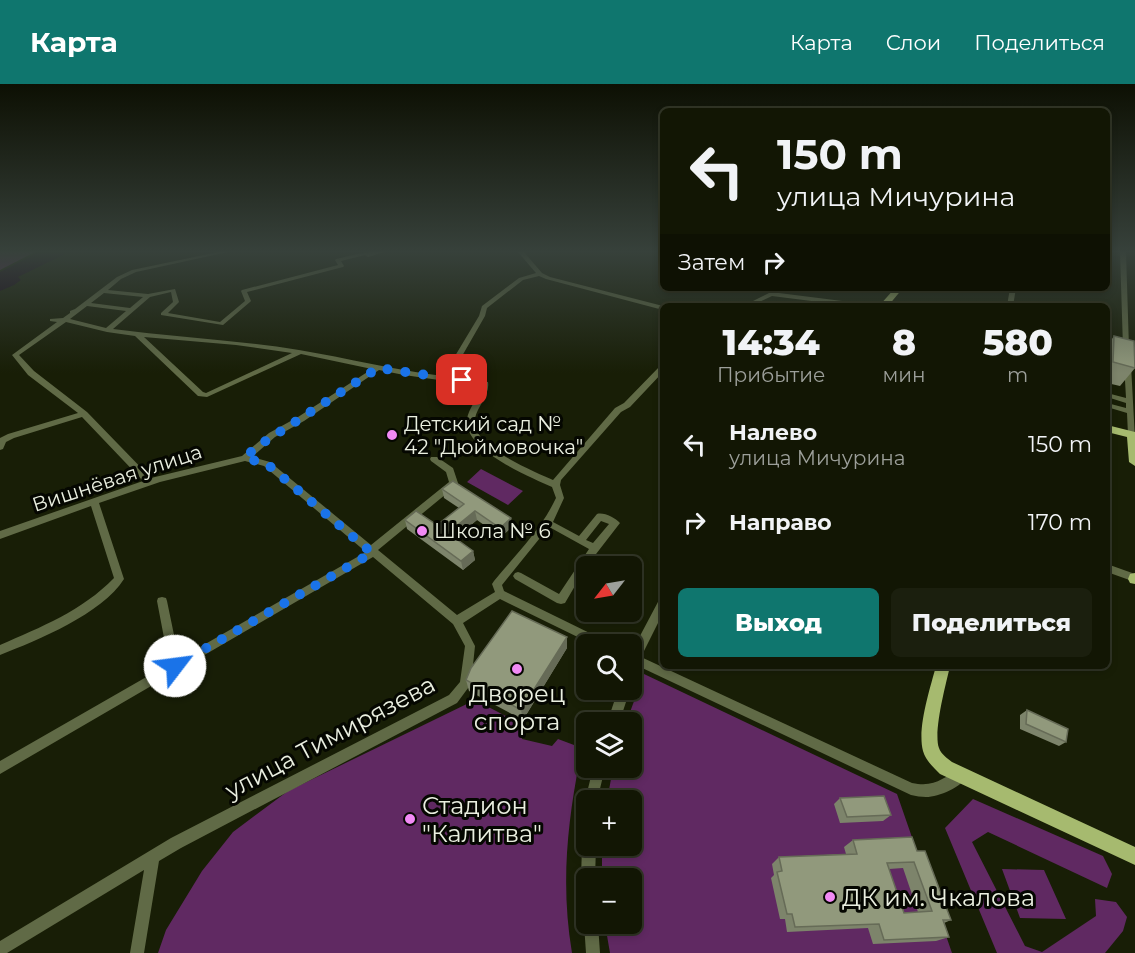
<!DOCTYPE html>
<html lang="ru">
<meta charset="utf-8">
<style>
:root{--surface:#121604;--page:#1b1f0e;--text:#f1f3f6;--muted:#9c9f9a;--line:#313526;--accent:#0f766e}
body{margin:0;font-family:Montserrat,sans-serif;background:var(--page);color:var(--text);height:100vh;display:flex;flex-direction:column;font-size:22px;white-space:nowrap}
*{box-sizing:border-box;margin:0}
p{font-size:20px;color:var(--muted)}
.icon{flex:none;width:33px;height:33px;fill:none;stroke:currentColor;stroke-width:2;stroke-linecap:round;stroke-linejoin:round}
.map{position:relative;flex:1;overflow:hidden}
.panel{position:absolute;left:660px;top:219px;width:450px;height:366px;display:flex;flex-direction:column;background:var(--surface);border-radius:9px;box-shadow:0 3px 9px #0003,0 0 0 2px var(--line)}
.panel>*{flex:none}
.hud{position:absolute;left:660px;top:24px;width:450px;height:183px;border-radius:9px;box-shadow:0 3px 9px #0003,0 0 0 2px var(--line);background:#121604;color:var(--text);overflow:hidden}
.needle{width:39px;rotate:239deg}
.controls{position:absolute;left:576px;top:472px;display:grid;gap:12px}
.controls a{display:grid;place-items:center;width:66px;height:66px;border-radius:9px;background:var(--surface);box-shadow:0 3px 9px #0003,0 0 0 2px var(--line);font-size:30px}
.pin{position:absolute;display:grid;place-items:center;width:51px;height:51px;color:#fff;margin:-26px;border-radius:12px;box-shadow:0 3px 9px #0006}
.me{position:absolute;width:66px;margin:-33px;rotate:60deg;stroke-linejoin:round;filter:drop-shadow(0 0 4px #0008)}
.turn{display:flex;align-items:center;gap:21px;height:126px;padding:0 18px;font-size:27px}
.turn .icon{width:78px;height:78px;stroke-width:2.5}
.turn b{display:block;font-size:42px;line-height:51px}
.then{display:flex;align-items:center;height:57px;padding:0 18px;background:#0003;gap:12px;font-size:22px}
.eta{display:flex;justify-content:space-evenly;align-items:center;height:102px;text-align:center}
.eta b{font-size:36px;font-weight:800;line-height:42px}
.cta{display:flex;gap:12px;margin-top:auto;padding:12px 18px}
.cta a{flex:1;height:69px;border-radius:9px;background:var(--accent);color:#fff;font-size:24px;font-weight:800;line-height:69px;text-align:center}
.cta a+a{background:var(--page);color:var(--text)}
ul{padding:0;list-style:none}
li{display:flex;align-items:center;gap:18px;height:78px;padding:0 18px}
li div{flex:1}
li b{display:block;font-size:22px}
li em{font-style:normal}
header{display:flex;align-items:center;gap:36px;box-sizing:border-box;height:84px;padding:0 30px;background:var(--accent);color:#fff}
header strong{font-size:28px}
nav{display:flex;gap:33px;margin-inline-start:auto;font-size:21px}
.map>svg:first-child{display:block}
</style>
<header>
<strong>Карта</strong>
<nav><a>Карта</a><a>Слои</a><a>Поделиться</a></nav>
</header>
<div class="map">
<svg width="1135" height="869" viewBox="0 0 1135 869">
<rect width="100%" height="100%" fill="#181e06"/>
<!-- green -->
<path fill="#602962" d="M0 168H35L0 186Z
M481 385 523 407 508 421 467 398Z
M644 590 897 710 952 869H610L605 840H632V795H602V762H632V717H607L613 684H632V639H626Z
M475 616 517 638 522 655 552 662 558 655 582 664C568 734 560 797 572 869H158L166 846 202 787 233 748 288 707Z
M973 715 1103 772 1112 790 1107 804 988 748 972 758 1025 862 1042 868 1096 832 1095 815 1116 818 1127 833 1123 847 1105 869H997L945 744Z
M1002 785 1044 786 1066 835 1020 834Z"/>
<!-- water -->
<path fill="#160018" d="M39 168H69L18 193 21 196 14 201 0 207V188Z"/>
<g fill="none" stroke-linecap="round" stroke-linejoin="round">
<!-- minor -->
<path fill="#606a46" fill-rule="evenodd" d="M218 168H228L136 188 121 195 108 206 148 210 175 205 179 218 168 229 220 238 245 217 241 207 242 206 338 181 335 176 336 175C353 171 367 167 384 168L368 173 365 171 341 177 344 182 343 183 247 208 251 217 250 218 223 241 161 231V229L173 218 171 208 150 213 113 245C175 253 237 256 299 266 347 274 394 286 443 292L479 232 482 222 519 194 536 189 518 168H524L542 189 550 193 663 222V226L546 195 539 192 523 196 487 224 485 232 450 293 488 298C490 311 478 321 475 334 468 361 533 387 553 396L615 324 624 319 660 282H663V288L630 323 621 328 561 396 560 401 564 414 553 438 579 452 597 430C604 428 615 434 620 439L586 483 565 519 561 520 557 519 515 495 513 492 515 489 518 488 521 489 559 510 589 465 551 444H548L502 501 504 507 608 558 609 561H594L500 515 463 539 475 562 471 600 457 619 181 764 159 777 144 869H130L144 786 7 869H0V857L171 754 449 611 460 598 465 562 453 540 373 473 0 690V677L169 580 157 517 158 514 162 513 166 514 167 517 179 575 366 468 264 382 245 377 160 398 99 419 124 495C102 530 38 556 0 571V561C41 543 82 527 114 494L91 422 0 455V447L143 397 82 333 14 354 6 358 3 365 0 366V354L8 350 78 329 28 291 12 271 57 238 50 237V235L63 234 70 229V227L75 225 117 193 132 186ZM104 209 143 213 130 224 91 219ZM87 222 126 227 106 244 70 235ZM66 238 107 248 135 252 198 312 207 313 301 270 372 285 298 333 269 349 242 372 151 394 87 328 34 287 19 271ZM144 253 236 261 292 269 206 309 203 308ZM379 286 404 291 481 302C479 314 468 324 467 336 464 366 530 393 552 403L556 414C541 446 516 470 494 497L492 500 495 508 457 531 378 466 457 401 458 399 453 384 437 373H431L430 375 431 377 446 388 449 398 371 461 270 378 252 373 275 353 304 337ZM601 437 609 440 593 459 586 456Z
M1120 168H1126L1129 264 1126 266 1123 264Z
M1010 204H1016L1013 222H1007Z
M771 208 866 220 869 222H851L772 212 751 222H743Z
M1124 279H1127L1131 281 1135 355 1128 351 1127 329 1107 323V319L1126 324V319L1107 313V309L1126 314Z
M1107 480 1135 490V498L1107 488Z
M663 515V529L641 573 912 699C936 704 942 693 962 685L966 687 968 691C962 703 939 713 926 713 921 713 916 712 911 711L638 582 636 586 632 588V567L659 516Z
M618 606H630L619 639H607Z
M593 684H605L597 717H586V721L585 717Z
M586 756V762H596L595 795H586V801L583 800 581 795 582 762 584 757Z
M586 835V840H598L600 869H586L584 840Z"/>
<!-- major -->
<path fill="#a6ba6f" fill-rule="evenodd" d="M895 204H903L888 222H879Z
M1107 341 1135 348V382L1129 378 1127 353 1107 348Z
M1135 489V500L1130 499 1128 495 1130 490Z
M936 582H950C946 600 933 648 939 664 941 670 947 674 952 678L1135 763V781L940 690C933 683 926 677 923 667 917 644 930 605 936 582Z"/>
</g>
<!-- wall -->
<path fill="#7d846b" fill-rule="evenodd" d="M1114 252 1135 284 1120 302 1107 299V262Z
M442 405 511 434 512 443 501 453 477 436 455 454 473 467 475 476 463 486 407 445 405 436 437 441 459 424 444 414Z
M567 553V564L523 636 469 607 466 596Z
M1027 626 1066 658 1059 662 1020 645V631Z
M840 714 891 731 883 737 840 739 834 720Z
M853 756 917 767 951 836 944 839 949 853 936 857 873 860 868 844 787 848 785 835H780L771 794 774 791 772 780 779 773 846 770 844 763ZM903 784 918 828 904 829 889 785Z"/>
<!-- shaded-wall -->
<path fill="#666b57" d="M475 427 477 436 450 458 448 449Z
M511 434 512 443 501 453 500 444Z
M473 467 475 476 463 486 461 477Z
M567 553V564L523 636 521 626Z"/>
<!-- building -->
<path fill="#91997c" stroke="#666b57" stroke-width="1.5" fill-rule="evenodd" d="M1114 252 1134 257 1135 284 1113 278Z
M453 397 511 434 500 444 475 427 448 449 473 467 461 477 405 436 416 427 437 441 464 420 442 405Z
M512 527 567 553 521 626 466 596 471 584Z
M1027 626 1068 645 1066 658 1026 640Z
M884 712 891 731 847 733 840 714Z
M912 753 917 767H925L951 836H943L949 853 884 856 879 840 795 843 792 830H787L777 788 782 787 779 773 857 770 853 756ZM914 778 932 827 904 829 887 779Z"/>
<!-- sky -->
<linearGradient id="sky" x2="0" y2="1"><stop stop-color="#0d1003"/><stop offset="0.58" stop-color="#37413b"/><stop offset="1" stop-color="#37413b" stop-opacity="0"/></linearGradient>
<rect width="1135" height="289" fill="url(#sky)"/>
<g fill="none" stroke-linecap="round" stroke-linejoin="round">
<!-- route -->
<path stroke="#1a73e8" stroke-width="10" stroke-dasharray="0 18" d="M175 582 372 469 267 380 245 374 255 364 378 284 462 296"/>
</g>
<!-- markers -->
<g fill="#f18af4" stroke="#050701" stroke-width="2">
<circle cx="392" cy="351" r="6"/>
<circle cx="422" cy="447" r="6"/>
<circle cx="517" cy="585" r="6"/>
<circle cx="410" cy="735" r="6"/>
<circle cx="830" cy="813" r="6"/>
</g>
<g text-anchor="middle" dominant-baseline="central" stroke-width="6" stroke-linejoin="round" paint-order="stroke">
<!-- poi labels -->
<g font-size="20" fill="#eaefe0" stroke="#050701" text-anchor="start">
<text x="404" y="340">Детский сад №<tspan x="404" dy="23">42 "Дюймовочка"</tspan></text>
<text x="434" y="447">Школа № 6</text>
</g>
<!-- street labels -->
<g font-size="20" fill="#eaefe0" stroke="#050701">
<text transform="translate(117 394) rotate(-18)">Вишнёвая улица</text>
</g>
<!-- near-poi labels -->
<g font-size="24" fill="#eaefe0" stroke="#050701" text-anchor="start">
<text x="517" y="609" text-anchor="middle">Дворец<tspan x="517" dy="28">спорта</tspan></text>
<text x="422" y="721">Стадион<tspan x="422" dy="28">"Калитва"</tspan></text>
<text x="842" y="813">ДК им. Чкалова</text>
</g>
<!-- near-street labels -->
<g font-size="24" fill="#eaefe0" stroke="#050701">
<text transform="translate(330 653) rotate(-28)">улица Тимирязева</text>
</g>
</g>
</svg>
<div class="controls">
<a><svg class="needle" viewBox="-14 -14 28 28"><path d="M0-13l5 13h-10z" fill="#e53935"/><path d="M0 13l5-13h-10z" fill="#9c9f9a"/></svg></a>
<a><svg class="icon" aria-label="search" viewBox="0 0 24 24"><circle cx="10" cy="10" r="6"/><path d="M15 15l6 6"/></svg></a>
<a><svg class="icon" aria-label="layers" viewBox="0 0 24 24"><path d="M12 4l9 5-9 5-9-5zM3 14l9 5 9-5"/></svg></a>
<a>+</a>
<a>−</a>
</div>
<div class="pin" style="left:462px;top:296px;background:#d93025"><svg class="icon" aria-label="arrive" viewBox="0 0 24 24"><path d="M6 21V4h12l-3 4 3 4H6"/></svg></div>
<svg class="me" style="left:175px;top:582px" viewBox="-20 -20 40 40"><circle r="19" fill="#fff"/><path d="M0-13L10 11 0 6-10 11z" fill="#1a73e8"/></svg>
<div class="hud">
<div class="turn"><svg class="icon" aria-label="left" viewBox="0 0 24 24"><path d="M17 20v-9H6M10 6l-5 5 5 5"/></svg><div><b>150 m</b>улица Мичурина</div></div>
<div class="then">Затем<svg class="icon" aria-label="right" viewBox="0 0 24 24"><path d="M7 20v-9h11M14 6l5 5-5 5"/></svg></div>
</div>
<section class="panel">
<div class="eta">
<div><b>14:34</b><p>Прибытие</p></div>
<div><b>8</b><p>мин</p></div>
<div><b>580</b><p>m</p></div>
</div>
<ul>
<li><svg class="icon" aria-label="left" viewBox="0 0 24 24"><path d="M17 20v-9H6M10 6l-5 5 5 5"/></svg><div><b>Налево</b><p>улица Мичурина</p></div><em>150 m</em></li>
<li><svg class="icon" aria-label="right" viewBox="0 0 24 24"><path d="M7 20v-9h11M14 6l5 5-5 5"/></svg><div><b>Направо</b></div><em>170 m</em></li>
</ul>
<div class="cta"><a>Выход</a><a>Поделиться</a></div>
</section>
</div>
